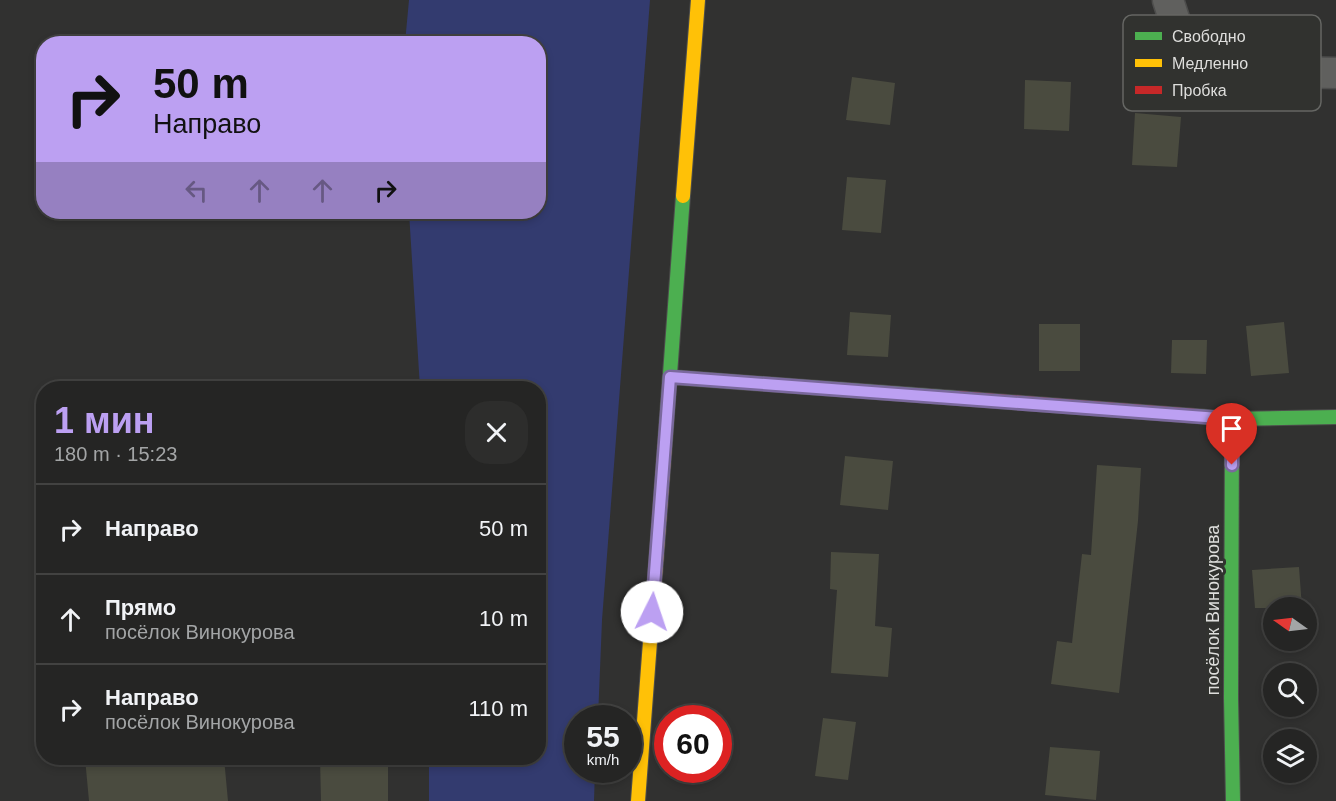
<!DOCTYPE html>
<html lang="ru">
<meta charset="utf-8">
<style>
:root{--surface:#252524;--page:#2d2d2c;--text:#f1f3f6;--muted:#a3a5a6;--line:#424241;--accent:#bca0f2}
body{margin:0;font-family:Helvetica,sans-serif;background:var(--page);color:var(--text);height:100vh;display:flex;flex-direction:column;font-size:22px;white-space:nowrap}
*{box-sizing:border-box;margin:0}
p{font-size:20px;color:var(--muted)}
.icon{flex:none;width:33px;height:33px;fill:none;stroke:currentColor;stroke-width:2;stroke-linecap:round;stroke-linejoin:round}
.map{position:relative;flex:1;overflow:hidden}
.details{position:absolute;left:36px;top:381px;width:510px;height:384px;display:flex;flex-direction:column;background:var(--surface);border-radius:24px;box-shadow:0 3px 9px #0003,0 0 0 2px var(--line)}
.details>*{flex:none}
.guide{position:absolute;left:36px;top:36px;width:510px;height:183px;border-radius:24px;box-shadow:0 3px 9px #0003,0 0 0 2px var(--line);background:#bca0f2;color:#111;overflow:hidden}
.needle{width:39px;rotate:284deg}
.buttons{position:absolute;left:1263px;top:597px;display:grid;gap:12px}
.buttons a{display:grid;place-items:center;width:54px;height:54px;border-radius:50%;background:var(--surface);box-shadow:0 3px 9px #0003,0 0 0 2px var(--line);font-size:30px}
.speed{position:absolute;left:564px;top:705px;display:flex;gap:12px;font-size:30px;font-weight:700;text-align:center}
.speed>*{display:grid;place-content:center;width:78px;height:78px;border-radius:50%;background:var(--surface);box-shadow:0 3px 9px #0003,0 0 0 2px var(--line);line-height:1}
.speed small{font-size:15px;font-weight:400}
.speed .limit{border:9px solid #d22;background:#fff;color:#111}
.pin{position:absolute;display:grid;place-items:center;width:51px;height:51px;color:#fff;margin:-62px -26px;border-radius:50% 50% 50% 0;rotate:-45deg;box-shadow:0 0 6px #0007}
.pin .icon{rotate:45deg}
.me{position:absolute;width:66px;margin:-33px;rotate:4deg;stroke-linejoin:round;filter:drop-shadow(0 0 4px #0008)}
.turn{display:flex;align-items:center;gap:21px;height:126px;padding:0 18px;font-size:27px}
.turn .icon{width:78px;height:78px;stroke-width:2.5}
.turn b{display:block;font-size:42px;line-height:51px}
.lanes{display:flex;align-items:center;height:57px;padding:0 18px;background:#0003;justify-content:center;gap:30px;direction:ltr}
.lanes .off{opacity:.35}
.round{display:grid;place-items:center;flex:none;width:63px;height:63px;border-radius:24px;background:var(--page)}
.headline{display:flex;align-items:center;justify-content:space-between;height:102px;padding:0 18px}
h1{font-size:36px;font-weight:600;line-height:45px;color:var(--accent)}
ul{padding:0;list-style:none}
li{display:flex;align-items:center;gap:18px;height:90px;padding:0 18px;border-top:2px solid var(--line)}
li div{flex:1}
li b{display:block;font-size:22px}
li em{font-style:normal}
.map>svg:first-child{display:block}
</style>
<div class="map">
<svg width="1336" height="801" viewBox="0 0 1336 801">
<rect width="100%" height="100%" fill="#313130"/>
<!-- green -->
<path fill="#333b6f" d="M409 0H650L602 620 598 718H578V770H595L594 801H429V758H538V388H420L409 212H538V44L405 43Z"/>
<!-- building -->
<path fill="#4a4b3f" d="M852 77 895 83 890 125 846 120Z
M1025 80 1071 82 1069 131 1024 129Z
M1135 113 1181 117 1177 167 1132 165Z
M847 177 886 180 881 233 842 230Z
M850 312 891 315 888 357 847 355Z
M1284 322 1289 373 1251 376 1246 326Z
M1039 324H1080V371H1039Z
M1172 340H1207L1206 374 1171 373Z
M845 456 893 461 888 510 840 505Z
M1097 465 1141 468 1138 521 1119 693 1051 684 1057 641 1072 643 1082 554 1091 555Z
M831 552 879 554 875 626 892 628 888 677 831 673 837 590 830 589Z
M1299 567 1302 608H1255L1252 570Z
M823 718 856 722 848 780 815 776Z
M1050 747 1100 751 1096 800 1045 795Z
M85 758H224L228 801H89Z
M320 758H388V801H321Z"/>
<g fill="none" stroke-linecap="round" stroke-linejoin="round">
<defs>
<path id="street" d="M1168 0 1176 25 1193 48 1223 64 1288 72 1336 73"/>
<path id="fast" d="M670 377 956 398
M1195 416 1232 419 1336 417
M1232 419 1231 698 1233 801
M665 443 683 196"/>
<path id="slow" d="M683 196 698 0
M638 801 665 443"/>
<path id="jam" d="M956 398 1195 416"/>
</defs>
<!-- street casing -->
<use href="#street" stroke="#4d4d4c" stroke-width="33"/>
<!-- fast casing -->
<use href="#fast" stroke="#4d4d4c" stroke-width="16"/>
<!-- slow casing -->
<use href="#slow" stroke="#4d4d4c" stroke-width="16"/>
<!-- jam casing -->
<use href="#jam" stroke="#4d4d4c" stroke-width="16"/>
<!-- street -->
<use href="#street" stroke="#60605e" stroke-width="30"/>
<!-- fast -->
<use href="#fast" stroke="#4caf50" stroke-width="14"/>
<!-- slow -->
<use href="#slow" stroke="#ffc107" stroke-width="14"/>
<!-- jam -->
<use href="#jam" stroke="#c62828" stroke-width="14"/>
</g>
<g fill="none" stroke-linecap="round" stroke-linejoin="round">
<defs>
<path id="route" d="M652 612 670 377 1232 419V465"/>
</defs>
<!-- route casing -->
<use href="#route" stroke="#7a689d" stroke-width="15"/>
<!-- route -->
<use href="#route" stroke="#bca0f2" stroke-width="10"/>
</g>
<g text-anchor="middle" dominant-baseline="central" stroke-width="6" stroke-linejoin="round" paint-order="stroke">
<!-- street labels -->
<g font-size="18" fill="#dededc" stroke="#31322f">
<text transform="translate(1213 610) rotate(-90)">посёлок Винокурова</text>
</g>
</g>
<!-- legend -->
<rect x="1123" y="15" width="198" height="96" rx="9" fill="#31322f" stroke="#656663" stroke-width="1.5"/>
<rect x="1135" y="32" width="27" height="8" fill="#4caf50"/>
<rect x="1135" y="59" width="27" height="8" fill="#ffc107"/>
<rect x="1135" y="86" width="27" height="8" fill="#c62828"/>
<g font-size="16" fill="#dededc">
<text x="1172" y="42">Свободно</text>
<text x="1172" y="69">Медленно</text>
<text x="1172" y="96">Пробка</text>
</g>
</svg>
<div class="buttons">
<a><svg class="needle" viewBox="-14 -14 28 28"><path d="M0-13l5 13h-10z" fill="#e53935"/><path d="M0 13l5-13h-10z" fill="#a3a5a6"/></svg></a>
<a><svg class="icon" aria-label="search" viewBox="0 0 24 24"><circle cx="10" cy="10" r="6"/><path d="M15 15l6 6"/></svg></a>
<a><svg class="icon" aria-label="layers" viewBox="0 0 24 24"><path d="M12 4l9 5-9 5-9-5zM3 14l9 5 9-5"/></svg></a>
</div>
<div class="speed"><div>55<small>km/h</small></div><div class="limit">60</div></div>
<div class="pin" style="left:1232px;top:465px;background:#d93025"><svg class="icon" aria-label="arrive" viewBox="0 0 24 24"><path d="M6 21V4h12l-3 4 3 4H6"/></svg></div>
<svg class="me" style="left:652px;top:612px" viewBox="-20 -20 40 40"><circle r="19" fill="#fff"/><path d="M0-13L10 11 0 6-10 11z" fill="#bca0f2"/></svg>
<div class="guide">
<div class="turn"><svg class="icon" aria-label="right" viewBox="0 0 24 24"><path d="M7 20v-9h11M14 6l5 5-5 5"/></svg><div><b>50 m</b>Направо</div></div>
<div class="lanes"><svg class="icon off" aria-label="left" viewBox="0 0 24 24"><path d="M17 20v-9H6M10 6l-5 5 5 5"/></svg><svg class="icon off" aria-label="ahead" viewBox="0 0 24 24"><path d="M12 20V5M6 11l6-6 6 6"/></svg><svg class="icon off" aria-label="ahead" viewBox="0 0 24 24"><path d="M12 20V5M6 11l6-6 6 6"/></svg><svg class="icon" aria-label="right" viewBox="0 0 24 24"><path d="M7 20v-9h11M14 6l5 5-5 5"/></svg></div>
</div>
<section class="details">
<div class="headline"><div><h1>1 мин</h1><p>180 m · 15:23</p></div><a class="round"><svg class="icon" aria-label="close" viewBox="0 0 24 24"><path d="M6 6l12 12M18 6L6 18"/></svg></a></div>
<ul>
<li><svg class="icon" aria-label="right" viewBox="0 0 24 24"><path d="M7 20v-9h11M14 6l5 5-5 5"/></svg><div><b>Направо</b></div><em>50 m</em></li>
<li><svg class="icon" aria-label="ahead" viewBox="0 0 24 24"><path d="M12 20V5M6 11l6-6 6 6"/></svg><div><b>Прямо</b><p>посёлок Винокурова</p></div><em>10 m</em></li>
<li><svg class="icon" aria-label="right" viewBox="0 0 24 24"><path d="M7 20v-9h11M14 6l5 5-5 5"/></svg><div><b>Направо</b><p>посёлок Винокурова</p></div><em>110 m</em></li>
</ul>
</section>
</div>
